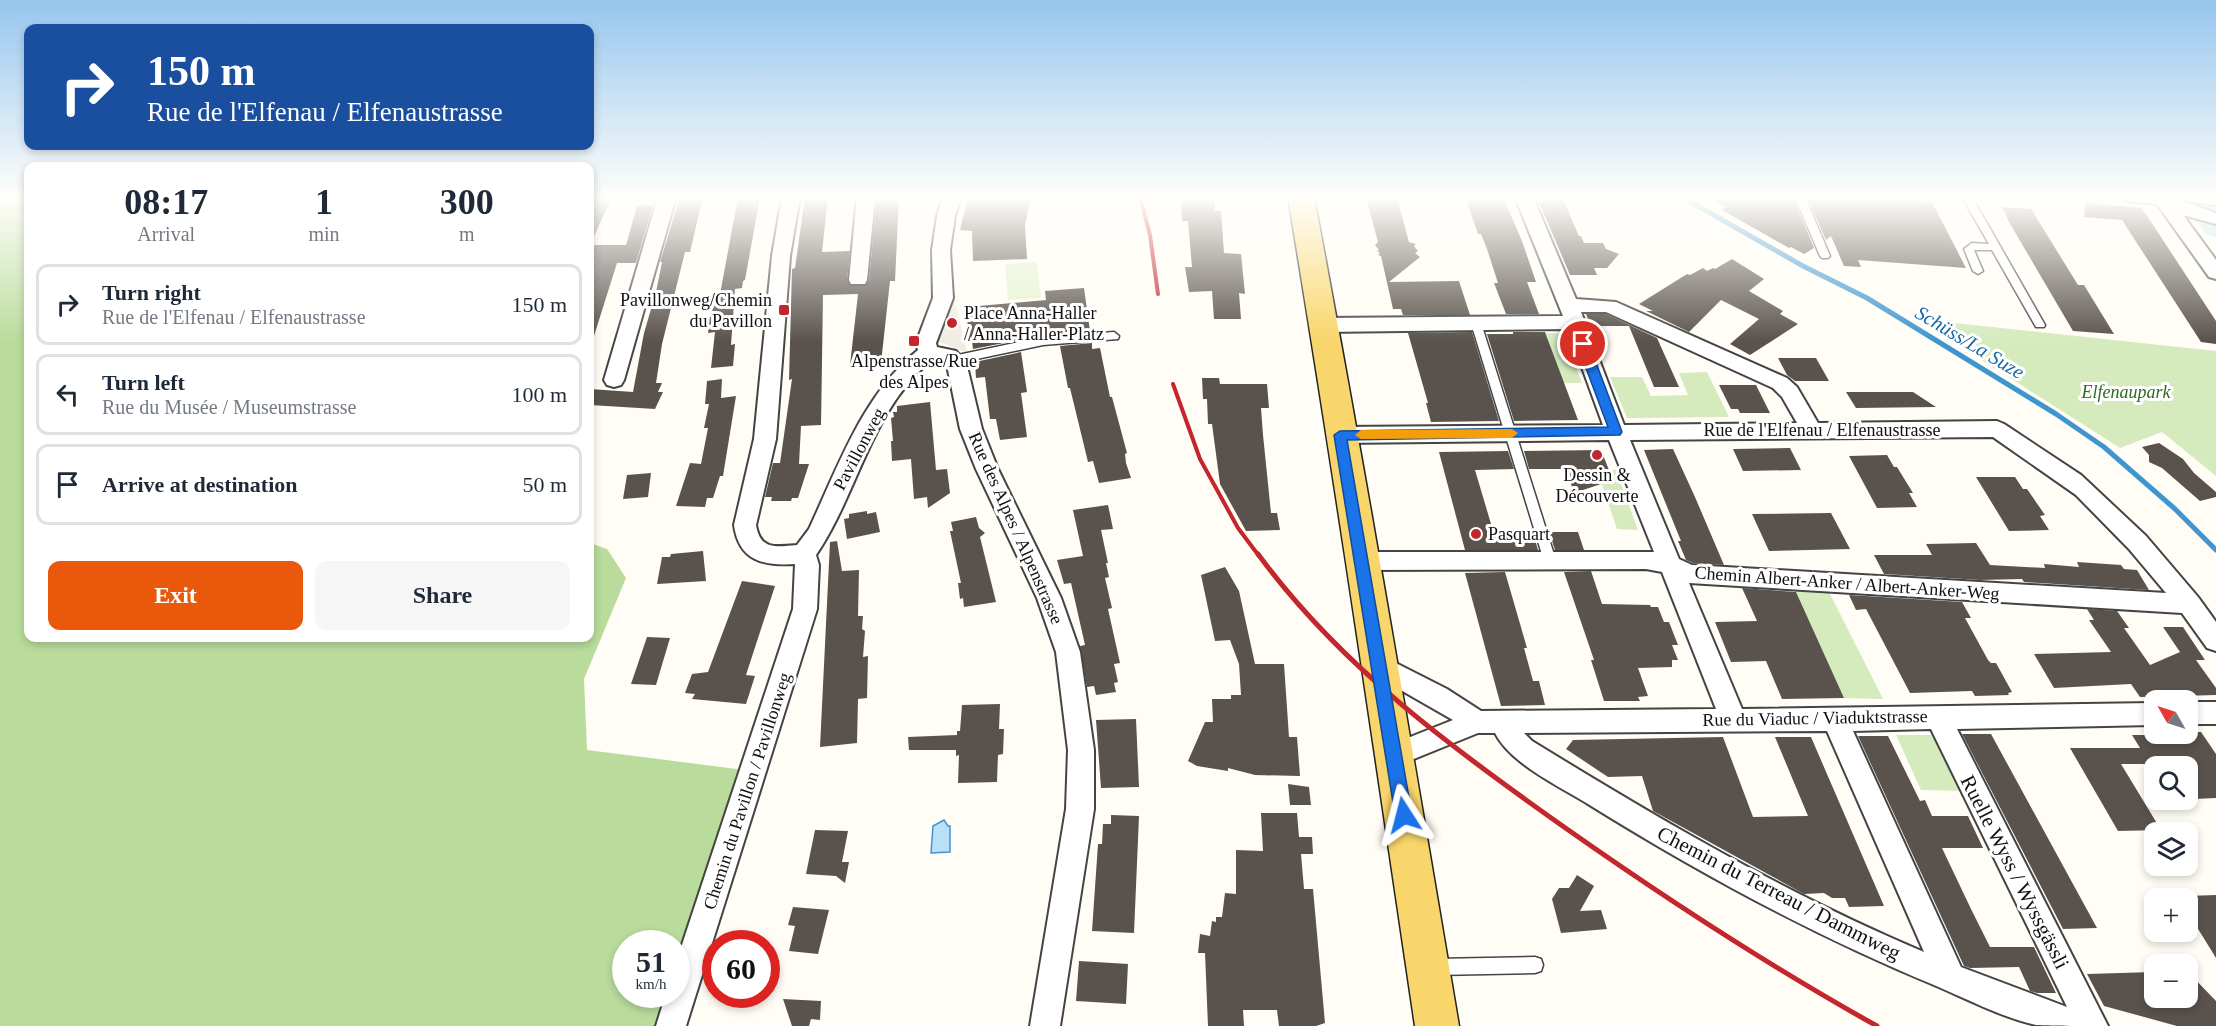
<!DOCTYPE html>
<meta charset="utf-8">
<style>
:root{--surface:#fff;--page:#f6f6f7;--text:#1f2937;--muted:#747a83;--line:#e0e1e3;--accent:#ea580c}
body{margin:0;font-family:"Times New Roman",serif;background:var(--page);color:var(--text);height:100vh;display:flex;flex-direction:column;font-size:22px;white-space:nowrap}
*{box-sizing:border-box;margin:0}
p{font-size:20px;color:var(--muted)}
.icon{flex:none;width:33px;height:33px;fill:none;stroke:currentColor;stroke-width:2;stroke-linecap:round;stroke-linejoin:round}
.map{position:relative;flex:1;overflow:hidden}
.sheet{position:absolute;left:24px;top:162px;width:570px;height:480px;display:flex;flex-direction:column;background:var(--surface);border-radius:12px;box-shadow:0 3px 9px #0003}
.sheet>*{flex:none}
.hud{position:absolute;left:24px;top:24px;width:570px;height:126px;border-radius:12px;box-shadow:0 3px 9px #0003;background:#1a4fa0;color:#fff;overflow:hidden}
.needle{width:39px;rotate:309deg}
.fabs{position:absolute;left:2144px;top:690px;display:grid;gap:12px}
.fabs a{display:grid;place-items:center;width:54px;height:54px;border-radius:12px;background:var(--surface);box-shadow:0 3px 9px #0003;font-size:30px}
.speed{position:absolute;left:612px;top:930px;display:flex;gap:12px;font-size:30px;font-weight:700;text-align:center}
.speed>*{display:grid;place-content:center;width:78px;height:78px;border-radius:50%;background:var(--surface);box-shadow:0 3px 9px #0003;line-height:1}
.speed small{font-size:15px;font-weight:400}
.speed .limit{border:9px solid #d22;background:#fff;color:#111}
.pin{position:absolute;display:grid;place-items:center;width:51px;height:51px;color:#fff;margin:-26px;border:3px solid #fff;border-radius:50%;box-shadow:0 2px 6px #0007}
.me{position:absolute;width:66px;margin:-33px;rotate:351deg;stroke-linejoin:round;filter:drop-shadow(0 0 4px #0008)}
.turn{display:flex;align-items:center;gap:21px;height:126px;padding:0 24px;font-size:27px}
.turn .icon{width:78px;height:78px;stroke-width:2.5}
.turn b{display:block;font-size:42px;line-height:51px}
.eta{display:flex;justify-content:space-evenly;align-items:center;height:102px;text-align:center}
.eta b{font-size:36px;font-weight:600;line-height:42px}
.action{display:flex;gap:12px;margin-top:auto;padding:12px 24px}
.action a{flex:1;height:69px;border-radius:12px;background:var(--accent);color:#fff;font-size:24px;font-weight:600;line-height:69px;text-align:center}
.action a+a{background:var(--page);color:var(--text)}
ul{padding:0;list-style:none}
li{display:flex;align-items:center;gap:18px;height:81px;margin:0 12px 9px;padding:0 12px;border:3px solid var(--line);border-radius:12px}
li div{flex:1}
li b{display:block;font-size:22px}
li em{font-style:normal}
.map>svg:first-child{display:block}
</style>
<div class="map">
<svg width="2216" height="1026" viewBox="0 0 2216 1026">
<rect width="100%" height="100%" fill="#fffdf5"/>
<!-- green -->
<path fill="#d5ebbd" d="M1917 319 2216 351V476L2162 432 2120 448Z
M1546 333H1562L1582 383H1563Z
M1707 372 1729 417 1627 418 1610 377H1642L1651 396 1688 395 1679 373Z
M1597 470H1616L1638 530 1617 529Z
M1792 584 1826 586 1883 699 1844 698Z
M1896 735H1936L1964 791 1921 790Z"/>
<!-- forest -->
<path fill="#b9dc9c" d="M0 197H28V638H590V543L607 549 626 578 584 679 587 750 745 770 677 975 676 944H626V994L670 995 660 1026H0Z"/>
<!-- pitch -->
<path fill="#e6f2cf" d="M1037 262 1041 298 1008 300 1005 264Z"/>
<!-- plaza -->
<path fill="#f1ede2" d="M955 302 967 353 937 341 949 310Z"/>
<!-- water -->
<path fill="#b9e0f7" stroke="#3f96cf" stroke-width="1.5" d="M944 820 948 826H950V852L931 853 933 826Z"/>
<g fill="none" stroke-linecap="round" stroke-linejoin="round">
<!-- stream -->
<path stroke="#3f96cf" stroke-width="5" d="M1682 197 1803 266 1867 298 2056 414 2104 447 2175 509 2216 550"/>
<!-- river -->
<path fill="#b9e0f7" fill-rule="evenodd" d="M2180 197H2208L2216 208V237L2206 234Z"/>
</g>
<!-- building -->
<path fill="#5a524d" d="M594 197H612L590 245H626L637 206 653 205 636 263H617L593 339 590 338V206Z
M680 197H701L699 201H702L690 252H685L662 344 656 383H662L658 392H663L655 409 590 405V389L633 392 644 333 656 292 662 262H660Z
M738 197H760L745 280 743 281 742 288 735 289 731 345 735 344 733 366 711 368 715 332 708 333 710 316 721 289Z
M805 197H828L822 252 850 251 847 280 851 286H865L869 281 877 197H899L895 281H890L881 363 850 365 858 294 823 295 821 425 801 426 799 464H809L798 498H792L791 501H771L772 497H765L773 463H780L792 379 789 380 792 269 795 268Z
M968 197H1031L1025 225 1027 259 973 261 972 231 960 230Z
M1181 197H1214L1215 211H1221L1224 253 1241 254 1245 294 1239 293 1241 319H1214L1212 291 1189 292 1185 267H1192L1188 221H1182Z
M1366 197H1397L1409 242 1416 244 1414 246 1418 251 1415 253 1420 257 1389 282 1459 281 1470 315H1403L1401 309H1393L1381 256 1378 255 1380 253 1377 251 1379 250 1375 245 1378 242Z
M1465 197H1503L1522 241 1536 282H1527L1539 314H1506L1494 283H1498L1487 249 1481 234H1478Z
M1542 197H1562L1579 236H1581L1584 243H1603L1606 249 1619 254 1607 268H1594L1597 275H1570L1539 202H1544Z
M1708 197H1793L1814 248 1804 254 1791 247 1789 248 1722 210 1726 207Z
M1807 197H1869L1932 202 1966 268 1858 260 1861 267 1844 266 1831 236 1826 240Z
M2085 203 2142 208 2216 321V344L2201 342 2122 220 2084 217Z
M2002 207 2031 209 2078 285H2084L2114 334 2073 331 2009 222Z
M1732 259 1764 279 1749 291 1783 311 1780 314 1798 324 1750 355 1730 344 1759 319 1721 300 1689 332 1646 311H1653L1639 304 1687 274 1690 275 1703 268 1707 271 1713 268 1715 269Z
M1084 288 1090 331 1019 338V340L973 349 972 341H968L967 307 1046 300 1045 291Z
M1586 314H1606L1657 338 1679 387H1654L1629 326H1591Z
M1472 332 1499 421 1431 422 1426 403H1428L1408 333Z
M1513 332H1545L1578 420 1514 421 1487 334H1513Z
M1092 343V349L1100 348 1110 397H1112L1127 453 1125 454 1126 463 1131 478 1099 483 1093 461 1088 462 1070 388H1068L1060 346Z
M1021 352 1027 392 1021 393 1027 437 1000 440 996 419H990L985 377 976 378 975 362Z
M1778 358H1816L1829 381H1795L1787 375Z
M1202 378H1219L1220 384H1267L1269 408H1261L1263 435 1271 513H1277L1280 530 1246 531 1220 484 1212 424H1208L1207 399H1203Z
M722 379 721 398 736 396 723 476H720L713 498H707L705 507 676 506 690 463 701 464 708 428H704L709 404H705L707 381Z
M1719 385H1756L1770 413H1740L1738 409H1731Z
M1846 392H1913L1936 407 1856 408Z
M930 402 936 470 947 469 950 493 928 508 927 497 914 499 911 459 892 461 891 441H893L891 418 894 417 893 412H897V406Z
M2159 443 2183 459 2194 473 2216 492V497L2200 501 2162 468 2149 462V455L2142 447Z
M1790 448 1801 470 1743 471 1733 449Z
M1673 449 1695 497 1724 565 1693 563 1686 560 1678 541H1681L1644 450Z
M1601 450 1609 470 1596 471 1601 484 1574 493 1566 469H1529L1524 451Z
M1508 451 1514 469 1475 470 1494 534 1533 533 1538 550H1465L1439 452Z
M1887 455 1894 467H1897L1913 493H1909L1917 507 1877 508 1849 456Z
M651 473 648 497 623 499 627 475Z
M1976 477H2015L2023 489H2027L2045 515 2040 516 2049 530 2009 531Z
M1108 505 1113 529 1101 530 1108 563H1106L1109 577 1105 578 1112 608 1108 609 1120 663 1114 664 1118 682 1114 683 1116 692 1096 695 1094 686 1087 687 1080 646 1085 645 1071 583 1064 584 1057 560 1083 556 1073 510Z
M867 511V514L876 512 880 532 847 539 844 519 849 518V514Z
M1831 513 1850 549 1769 551 1752 514Z
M976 517 979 528 985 533 980 537 996 602 964 607 963 598 960 599 958 583H961L950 531H953L951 522Z
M1549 532H1578L1584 550H1555Z
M837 541 842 571 859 570 858 616H863L862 629 865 631 863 657 868 656 867 698 858 699 857 743 820 747 830 542Z
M1976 543 1990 565 2045 568 2044 564 2079 567 2077 562 2121 565 2124 569 2137 570 2149 590 2024 582 2022 579 1980 580 1884 574 1874 555H1932L1926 544Z
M703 551 706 581 657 584 662 557H670L671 554Z
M1225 567 1239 591 1255 664H1284L1289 737H1297L1300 776 1255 775 1228 768V771L1197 766 1188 761 1205 722H1213L1212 699H1231V695H1241L1239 664 1230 640 1215 641 1201 575Z
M1591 571 1602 604 1650 605 1651 607H1658L1664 622H1669L1678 645H1672L1678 660H1672V667L1638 668 1648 696 1638 697 1640 701H1604L1591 660H1594L1564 572Z
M1505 572 1527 648H1524L1533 681H1539L1545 705 1501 706 1465 573Z
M742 581 775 586 746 675 755 676 746 704 692 699 695 694 685 693 692 674 708 672Z
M1742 588 1796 592 1844 698 1782 699 1766 661 1731 662 1715 622 1757 621Z
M1849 595 1962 602 1971 618H1965L1988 660 1991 663H1996L2012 692 2008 693 2009 695 1975 696 1972 691 1910 693 1866 609 1856 610Z
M2087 609 2117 611 2129 628H2124L2150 665 2180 652 2163 627H2183L2205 660H2196L2216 688V695L2140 697 2131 684 2054 688 2034 654 2111 652 2089 620H2094Z
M647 637 670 638 656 685 631 684Z
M1000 704 999 729H1004L1003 754 998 755 997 782 958 783 959 755 956 756V750H909L908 737 957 735V731H960L962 705Z
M1136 719 1139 787 1101 788 1096 720Z
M2187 732H2201L2216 754V798L2194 799 2187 789V764H2121L2161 830 2118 831 2070 748H2140L2132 735H2171L2170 734Z
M1962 734H1991L2097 928 2063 929Z
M1858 736H1888L1920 801 1925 800 1932 816H1968L1983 848H1942L1971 909 1990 947H2034L2056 993H2037L2030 991 2019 967 1970 968 1964 966Z
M1723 737 1753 817 1808 816 1775 737H1811L1884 906 1849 907 1845 898H1832L1824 893 1804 894 1653 811 1642 776 1608 777 1566 749 1573 740Z
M1288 784 1309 787 1311 805H1290Z
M1261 813H1297L1299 837H1312L1313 854H1301L1304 889H1313L1325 1023 1316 1026H1279L1277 1010H1243L1244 1026H1208L1205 953H1198L1200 934 1210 936 1212 921 1216 922V917H1222L1225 893 1236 894V850L1263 851Z
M1111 815 1139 816 1134 933 1092 931 1098 844H1102L1103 824H1111Z
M815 830 848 831 842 862H849L845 883 836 876 806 874Z
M1577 875 1594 886 1580 911 1601 910 1607 929 1561 933 1552 899 1559 888H1569Z
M2216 895V958L2187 911V896Z
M793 907 829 910 818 954 789 951 795 926 788 925Z
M1079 961 1128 964 1126 1004 1076 1001Z
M2187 971 2216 1001V1026H2177L2104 1006 2087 974 2154 972V998H2187Z
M783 999 821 1001 820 1020 811 1019 809 1026H792Z"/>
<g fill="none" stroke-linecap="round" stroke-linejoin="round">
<defs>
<path id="service" d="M1795 197H1805L1830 256 1828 258H1822L1820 256Z
M1962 197H1972L2045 325 2044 327H2036L1992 250H1974L1983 271 1978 274 1973 271 1964 249 1972 243 1989 244Z
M1476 320 1481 323 1556 561 1554 564H1546L1544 561 1471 323Z
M1114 332 1119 336 1118 339 1043 345 953 364 948 360 953 356 1043 337Z
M1535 957 1541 959 1543 965 1541 971 1535 973 1435 975 1429 973 1427 967 1429 961 1435 959Z"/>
<path id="minor" d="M658 197H676L624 380 621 385 614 387 607 385 604 380Z
M782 197H800L790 256 776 439 756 525C760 550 776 547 797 545L809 529C838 467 863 394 918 350L916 343 933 298 932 250 937 216 943 197H961L955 216 950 250 953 298 936 343 937 347 956 351 966 362 982 429 998 469 1061 598 1080 652 1094 750V809L1060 1026H1030L1066 809 1068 750 1056 652 1037 598 976 469 960 429 947 365 932 360C870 410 859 492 816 555L819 565 817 609 686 1026H656L666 994H676V963L793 609 795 564C763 566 739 561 734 525L754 439 772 256Z
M857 197H875L867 280 865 284H851L849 280Z
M1515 197H1533L1576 299 1616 302 1787 378 1797 387 1818 423 1997 421 2004 424 2081 475 2146 536 2198 597 2216 622V651L2207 648 2182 613 1689 583 1742 709 2154 703V725L1957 729 2108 1026C2089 1026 2053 1026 2036 1025 2001 1017 1967 999 1934 985 1813 935 1699 873 1588 804 1559 786 1511 764 1495 733H1478L1394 767 1385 763 1381 755 1385 747 1453 720 1371 673 1368 666 1371 659 1380 655 1447 689 1481 711 1716 709 1662 572 1646 569 1362 570 1354 568 1350 561 1354 554 1362 552H1654L1609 440 1340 443 1332 440 1329 435 1332 430 1340 427 1603 425 1568 329 1324 332 1317 330 1314 325 1317 320 1324 318 1563 316ZM1581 312H1606L1773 388 1782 397 1797 423 1624 425ZM1993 437 2076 495 2129 549 2166 593 1692 565 1679 559 1630 440ZM1931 729 2067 1007 1961 967 1853 731ZM1827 731 1924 952C1786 894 1659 819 1532 741L1524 733Z
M2123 197H2179L2177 199 2216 213V224L2183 215 2216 260V279L2209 277 2157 204 2126 201Z
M2182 197H2216V205L2185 201Z
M2187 702H2216V724H2187Z"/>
<path id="primary" d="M1288 197H1314C1366 473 1412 749 1459 1026H1415C1374 749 1334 473 1288 197Z"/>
</defs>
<!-- service casing -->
<use href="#service" stroke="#444" stroke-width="3"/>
<!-- minor casing -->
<use href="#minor" stroke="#444" stroke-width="4"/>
<!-- primary casing -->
<use href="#primary" stroke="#222" stroke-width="3"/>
<!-- service -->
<use href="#service" fill="#fff" fill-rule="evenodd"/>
<!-- minor -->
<use href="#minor" fill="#fff" fill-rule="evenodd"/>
<!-- primary -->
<use href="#primary" fill="#f9d66b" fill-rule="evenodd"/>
<!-- rail-far1 -->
<path stroke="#c4262e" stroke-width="4" d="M1140 197 1150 235 1158 294
M1173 384 1200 459 1238 528 1259 556"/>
<!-- rail -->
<path stroke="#c4262e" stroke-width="5" d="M1258 554C1340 666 1452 748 1564 827 1665 898 1769 966 1877 1026"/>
</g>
<!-- sky -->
<linearGradient id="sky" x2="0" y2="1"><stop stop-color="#95c6ee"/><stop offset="0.58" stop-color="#fffefa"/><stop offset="1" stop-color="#fffefa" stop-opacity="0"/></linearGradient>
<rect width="2216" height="341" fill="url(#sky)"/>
<!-- route -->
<path fill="#1a73e8" stroke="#114b97" stroke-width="1.5" d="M1583 340 1589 344 1622 432 1620 435 1347 440 1412 815 1409 821 1404 823 1398 821 1395 815 1334 435 1340 431 1608 427 1577 344Z"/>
<!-- slow -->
<path fill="#f59e0b" d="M1512 429 1518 433 1512 438 1361 439 1355 435 1361 430Z"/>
<!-- markers -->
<g fill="#c4262e" stroke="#fff" stroke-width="2">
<rect x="778" y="304" width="12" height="12" rx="3"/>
<circle cx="952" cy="323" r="6"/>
<rect x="908" y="335" width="12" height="12" rx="3"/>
<circle cx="1597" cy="455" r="6"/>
<circle cx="1476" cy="534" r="6"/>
</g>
<g text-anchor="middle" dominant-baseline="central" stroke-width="6" stroke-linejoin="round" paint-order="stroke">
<!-- poi labels -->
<g font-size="18" fill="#111" stroke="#fff" text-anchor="start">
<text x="772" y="300" text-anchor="end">Pavillonweg/Chemin<tspan x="772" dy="21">du Pavillon</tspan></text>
<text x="964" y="313">Place Anna-Haller<tspan x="964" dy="21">/ Anna-Haller-Platz</tspan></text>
<text x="914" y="361" text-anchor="middle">Alpenstrasse/Rue<tspan x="914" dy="21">des Alpes</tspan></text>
<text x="1597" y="475" text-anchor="middle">Dessin &amp;<tspan x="1597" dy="21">Découverte</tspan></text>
<text x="1488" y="534">Pasquart</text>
</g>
<!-- park labels -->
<g font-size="18" font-style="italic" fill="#2f6b1f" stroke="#fff">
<text x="2126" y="392">Elfenaupark</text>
</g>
<!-- street labels -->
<g font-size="18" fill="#111" stroke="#fff">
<text x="1822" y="430">Rue de l'Elfenau / Elfenaustrasse</text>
<text transform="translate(859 449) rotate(-62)">Pavillonweg</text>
<text transform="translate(1016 528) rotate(66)">Rue des Alpes / Alpenstrasse</text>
<text transform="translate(1847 583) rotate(4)">Chemin Albert-Anker / Albert-Anker-Weg</text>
<text transform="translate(1815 718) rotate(-1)">Rue du Viaduc / Viaduktstrasse</text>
<text transform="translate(747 791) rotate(-72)">Chemin du Pavillon / Pavillonweg</text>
</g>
<!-- water labels -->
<g font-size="20" font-style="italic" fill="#1768a6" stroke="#fff">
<text transform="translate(1970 342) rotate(31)">Schüss/La Suze</text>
</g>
<!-- near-street labels -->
<g font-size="21" fill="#111" stroke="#fff">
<text transform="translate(2015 872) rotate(63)">Ruelle Wyss / Wyssgässli</text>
<text transform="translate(1779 893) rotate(27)">Chemin du Terreau / Dammweg</text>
</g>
</g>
</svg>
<div class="fabs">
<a><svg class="needle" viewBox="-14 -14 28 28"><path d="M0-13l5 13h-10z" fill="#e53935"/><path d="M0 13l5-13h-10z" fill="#747a83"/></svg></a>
<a><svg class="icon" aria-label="search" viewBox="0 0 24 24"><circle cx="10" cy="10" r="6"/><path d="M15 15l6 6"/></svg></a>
<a><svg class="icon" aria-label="layers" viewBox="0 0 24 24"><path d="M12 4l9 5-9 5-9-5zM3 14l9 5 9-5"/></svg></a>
<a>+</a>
<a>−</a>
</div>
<div class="speed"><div>51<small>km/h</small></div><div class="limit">60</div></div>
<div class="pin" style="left:1583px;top:344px;background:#d93025"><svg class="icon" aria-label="arrive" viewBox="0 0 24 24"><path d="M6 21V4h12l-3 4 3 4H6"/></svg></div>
<svg class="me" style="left:1404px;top:815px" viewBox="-20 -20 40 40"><path d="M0-17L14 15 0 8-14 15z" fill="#1a73e8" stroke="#fff" stroke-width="4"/></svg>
<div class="hud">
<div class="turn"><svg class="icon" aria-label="right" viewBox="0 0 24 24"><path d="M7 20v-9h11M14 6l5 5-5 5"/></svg><div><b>150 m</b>Rue de l'Elfenau / Elfenaustrasse</div></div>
</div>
<section class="sheet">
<div class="eta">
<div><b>08:17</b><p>Arrival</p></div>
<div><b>1</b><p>min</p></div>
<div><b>300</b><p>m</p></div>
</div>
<ul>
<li><svg class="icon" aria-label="right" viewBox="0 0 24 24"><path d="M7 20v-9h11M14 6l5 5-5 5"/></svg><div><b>Turn right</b><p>Rue de l'Elfenau / Elfenaustrasse</p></div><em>150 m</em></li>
<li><svg class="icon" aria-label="left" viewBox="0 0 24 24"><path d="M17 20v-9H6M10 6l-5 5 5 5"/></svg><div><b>Turn left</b><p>Rue du Musée / Museumstrasse</p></div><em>100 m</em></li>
<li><svg class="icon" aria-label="arrive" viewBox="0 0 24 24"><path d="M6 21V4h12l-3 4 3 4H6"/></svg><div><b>Arrive at destination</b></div><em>50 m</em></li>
</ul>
<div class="action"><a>Exit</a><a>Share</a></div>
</section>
</div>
